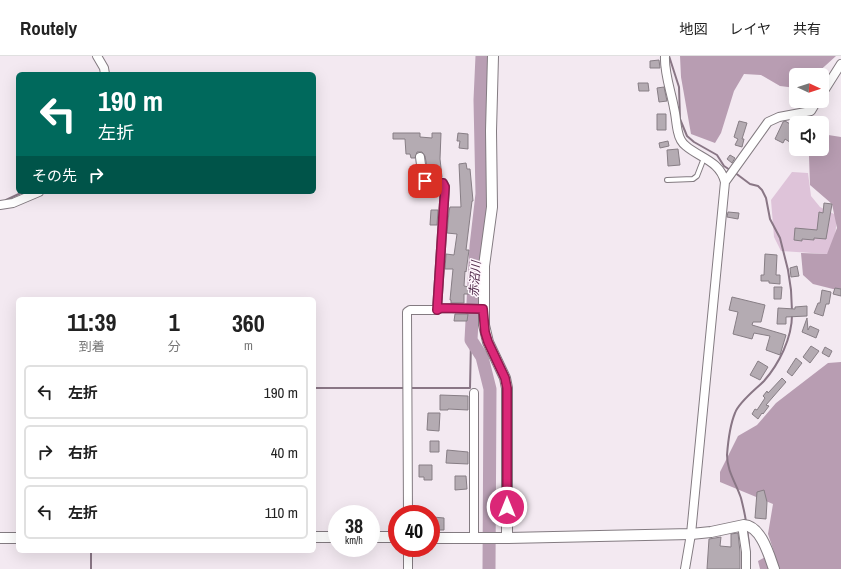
<!DOCTYPE html>
<html lang="ja">
<meta charset="utf-8">
<style>
:root{--surface:#fff;--page:#f6f6f6;--text:#222;--muted:#767676;--line:#e0e0e0}
body{margin:0;font-family:"Archivo Narrow","Noto Sans JP",sans-serif;background:var(--page);color:var(--text);height:100vh;display:flex;flex-direction:column;font-size:15px;white-space:nowrap}
*{box-sizing:border-box;margin:0}
p{font-size:13px;color:var(--muted)}
.icon{flex:none;width:22px;height:22px;fill:none;stroke:currentColor;stroke-width:2;stroke-linecap:round;stroke-linejoin:round}
.map{position:relative;flex:1;overflow:hidden}
.panel{position:absolute;left:16px;top:241px;width:300px;height:256px;display:flex;flex-direction:column;background:var(--surface);border-radius:6px;box-shadow:0 4px 16px #0002}
.panel>*{flex:none}
.guide{position:absolute;left:16px;top:16px;width:300px;height:122px;border-radius:6px;box-shadow:0 4px 16px #0002;background:#00695c;color:#fff;overflow:hidden}
.needle{width:26px;rotate:93deg}
.tools{position:absolute;left:789px;top:12px;display:grid;gap:8px}
.tools a{display:grid;place-items:center;width:40px;height:40px;border-radius:6px;background:var(--surface);box-shadow:0 4px 16px #0002;font-size:20px}
.speed{position:absolute;left:328px;top:449px;display:flex;gap:8px;font-size:20px;font-weight:700;text-align:center}
.speed>*{display:grid;place-content:center;width:52px;height:52px;border-radius:50%;background:var(--surface);box-shadow:0 4px 16px #0002;line-height:1}
.speed small{font-size:10px;font-weight:400}
.speed .limit{border:6px solid #d22;background:#fff;color:#111}
.pin{position:absolute;display:grid;place-items:center;width:34px;height:34px;color:#fff;margin:-17px;border-radius:8px;box-shadow:0 2px 6px #0006}
.me{position:absolute;width:44px;margin:-22px;rotate:0deg;stroke-linejoin:round;filter:drop-shadow(0 0 3px #0008)}
.turn{display:flex;align-items:center;gap:14px;height:84px;padding:0 16px;font-size:18px}
.turn .icon{width:52px;height:52px;stroke-width:2.5}
.turn b{display:block;font-size:28px;line-height:34px}
.then{display:flex;align-items:center;height:38px;padding:0 16px;background:#0003;gap:8px;font-size:15px}
.eta{display:flex;justify-content:space-evenly;align-items:center;height:68px;text-align:center}
.eta b{font-size:24px;font-weight:700;line-height:28px}
ul{padding:0;list-style:none}
li{display:flex;align-items:center;gap:12px;height:54px;margin:0 8px 6px;padding:0 8px;border:2px solid var(--line);border-radius:6px}
li div{flex:1}
li b{display:block;font-size:15px}
li em{font-style:normal}
header{display:flex;align-items:center;gap:24px;box-sizing:border-box;height:56px;padding:0 20px;background:var(--surface);border-bottom:1px solid var(--line)}
header strong{font-size:19px}
nav{display:flex;gap:22px;margin-inline-start:auto;font-size:14px}
.map>svg:first-child{display:block}
</style>
<header>
<strong>Routely</strong>
<nav><a>地図</a><a>レイヤ</a><a>共有</a></nav>
</header>
<div class="map">
<svg width="841" height="513" viewBox="0 0 841 513">
<rect width="100%" height="100%" fill="#f3e9f1"/>
<!-- green -->
<path fill="#dec3d9" d="M792 116 808 117 811 140 820 151 836 159C837 173 835 187 827 198L781 195 774 181 771 144Z"/>
<!-- forest -->
<path fill="#b89db2" d="M680 0H836L815 19H796V32L780 30 761 19 744 18 734 35 721 77 715 87 691 78 681 21Z
M822 78 841 81V235L813 228 803 219 801 197 827 198 837 172 832 148 810 129 809 100 812 93H822Z
M841 306V513H760L758 505 774 496 768 478 773 448 720 426V416L738 380 757 369 776 347 828 307Z"/>
<g fill="none" stroke-linecap="round" stroke-linejoin="round">
<!-- stream -->
<path stroke="#897685" stroke-width="2" d="M669 0 679 31 680 63 687 80 694 86 717 99 724 110 730 114
M734 116 750 128 758 130 762 134 766 142 770 163 780 182 788 214 791 234 792 255
M6 144 23 136
M314 332H404
M409 332H470L471 284
M746 466C745 458 743 450 741 442 736 427 727 415 727 399 728 386 730 369 735 357 739 346 755 334 764 325 779 308 792 282 792 259
M747 472 749 488
M91 495V513"/>
<!-- river -->
<path stroke="#b99fb4" stroke-width="13" d="M482 0 480 44 482 138 476 190 471 284 482 301 490 333 489 513"/>
</g>
<!-- building -->
<path fill="#b4abb2" stroke="#877e85" d="M659 4 660 12H650V5Z
M638 27H648L649 35H639Z
M664 31 667 45 659 46 657 32Z
M657 58H666V74H657Z
M739 65 747 67 742 83H744L742 91 735 89 738 83 734 81Z
M785 65 792 69 791 72 796 75V90L785 83 783 87 775 83 783 66Z
M393 77H420V81L432 82V77H441L440 103 442 121 432 120V118H430L429 111H427L425 100 422 96H417L415 102H411L410 98H406L405 83H393Z
M458 77 468 78V93L459 92 460 85H457Z
M668 85 669 90 660 92 659 87Z
M678 93 680 109 668 110 667 94Z
M730 99 735 102 732 107 727 103Z
M466 107 467 113H470L473 145H472L466 194H469L466 216 465 215 464 230 469 231V238H464V247H451V244H450L453 213H445L446 198 454 199 457 178 447 177 449 155 450 151H461L459 108Z
M824 147 832 148 826 183 814 182V184L802 183V185L794 184 795 172 817 174 819 156 823 157Z
M431 154H438L437 169H430Z
M728 156 739 157 738 163 727 161Z
M765 198 777 199 776 219H780V228L769 227V225H761V219H764Z
M797 210 799 220 791 221 790 212Z
M774 231H782L781 243H774Z
M835 232 841 233V240L833 238Z
M822 234 831 236 829 248H826L823 260 814 257 818 247H820Z
M732 241 765 249 761 266H753L752 269 786 279 780 299 766 294 770 280 754 277 752 283 733 278 738 256 729 254Z
M807 250V260L786 261V268H777L778 252 795 253V251Z
M455 258H468L467 265H454Z
M807 262 808 274 810 270 819 274 816 282 802 276Z
M811 290 819 295 810 307 803 301Z
M825 291 832 295 829 301 822 297Z
M796 302 802 307 792 320 787 316Z
M758 305 768 311 760 324 750 319Z
M782 322 786 326 766 349 769 350 763 358 762 357 758 363 752 358 755 353 757 354 765 342 763 340 767 335 768 337Z
M440 339 468 340V354L448 353V354H440Z
M428 357H440L439 375 427 374Z
M430 385H439V396H430Z
M447 394 468 396V408L446 407Z
M419 409H432V424H424V421H419Z
M455 420H466L467 433 455 434Z
M764 434 767 446 766 463 755 462 757 436Z
M433 461 444 462V474H433Z
M738 477 740 496V513H707L709 483 721 481 720 490 731 491V478Z"/>
<g fill="none" stroke-linecap="round" stroke-linejoin="round">
<defs>
<path id="service" d="M667 124 693 123 697 120 704 102"/>
<path id="minor" d="M97 0 104 12 105 18
M665 0C664 17 671 35 674 52 676 60 676 68 678 76 679 81 682 87 686 90 700 102 720 105 725 126
M822 38 841 8
M420 101 423 124 425 125 443 127 445 131 437 254
M0 149 13 147 39 136
M408 458 407 256 410 254H437L441 252 483 253
M742 469 746 496V513
M474 482V337
M408 492V513
M685 513 691 478 725 126 768 66 779 61 811 55 817 45"/>
<path id="tertiary" d="M493 0 491 75 492 151 484 210V269L488 286 505 322 507 332V482
M314 481H337
M371 481H397
M0 482H18
M431 482H507L691 478 711 476 744 469C761 470 769 499 774 513"/>
</defs>
<!-- service casing -->
<use href="#service" stroke="#837b81" stroke-width="6"/>
<!-- minor casing -->
<use href="#minor" stroke="#837b81" stroke-width="10"/>
<!-- tertiary casing -->
<use href="#tertiary" stroke="#837b81" stroke-width="12"/>
<!-- service -->
<use href="#service" stroke="#fff" stroke-width="4"/>
<!-- minor -->
<use href="#minor" stroke="#fff" stroke-width="8"/>
<!-- tertiary -->
<use href="#tertiary" stroke="#fff" stroke-width="10"/>
</g>
<g fill="none" stroke-linecap="round" stroke-linejoin="round">
<defs>
<path id="route" d="M425 125 443 127 445 131 437 254 441 252 483 253 485 276 488 286 505 322 507 332V451"/>
</defs>
<!-- route casing -->
<use href="#route" stroke="#8e194d" stroke-width="10"/>
<!-- route -->
<use href="#route" stroke="#db2777" stroke-width="7"/>
</g>
<g text-anchor="middle" dominant-baseline="central" stroke-width="3" stroke-linejoin="round" paint-order="stroke">
<!-- water labels -->
<g font-size="12" font-style="italic" fill="#532d4d" stroke="#fff7fd">
<text transform="translate(475 223) rotate(-86)">赤沼川</text>
</g>
</g>
</svg>
<div class="tools">
<a><svg class="needle" viewBox="-14 -14 28 28"><path d="M0-13l5 13h-10z" fill="#e53935"/><path d="M0 13l5-13h-10z" fill="#767676"/></svg></a>
<a><svg class="icon" aria-label="sound" viewBox="0 0 24 24"><path d="M4 9h4l5-4v14l-5-4H4zM17 9q2 3 0 6"/></svg></a>
</div>
<div class="speed"><div>38<small>km/h</small></div><div class="limit">40</div></div>
<div class="pin" style="left:425px;top:125px;background:#d93025"><svg class="icon" aria-label="arrive" viewBox="0 0 24 24"><path d="M6 21V4h12l-3 4 3 4H6"/></svg></div>
<svg class="me" style="left:507px;top:451px" viewBox="-20 -20 40 40"><circle r="17" fill="#db2777" stroke="#fff" stroke-width="3"/><path d="M0-11L8 9 0 5-8 9z" fill="#fff"/></svg>
<div class="guide">
<div class="turn"><svg class="icon" aria-label="left" viewBox="0 0 24 24"><path d="M17 20v-9H6M10 6l-5 5 5 5"/></svg><div><b>190 m</b>左折</div></div>
<div class="then">その先<svg class="icon" aria-label="right" viewBox="0 0 24 24"><path d="M7 20v-9h11M14 6l5 5-5 5"/></svg></div>
</div>
<section class="panel">
<div class="eta">
<div><b>11:39</b><p>到着</p></div>
<div><b>1</b><p>分</p></div>
<div><b>360</b><p>m</p></div>
</div>
<ul>
<li><svg class="icon" aria-label="left" viewBox="0 0 24 24"><path d="M17 20v-9H6M10 6l-5 5 5 5"/></svg><div><b>左折</b></div><em>190 m</em></li>
<li><svg class="icon" aria-label="right" viewBox="0 0 24 24"><path d="M7 20v-9h11M14 6l5 5-5 5"/></svg><div><b>右折</b></div><em>40 m</em></li>
<li><svg class="icon" aria-label="left" viewBox="0 0 24 24"><path d="M17 20v-9H6M10 6l-5 5 5 5"/></svg><div><b>左折</b></div><em>110 m</em></li>
</ul>
</section>
</div>
